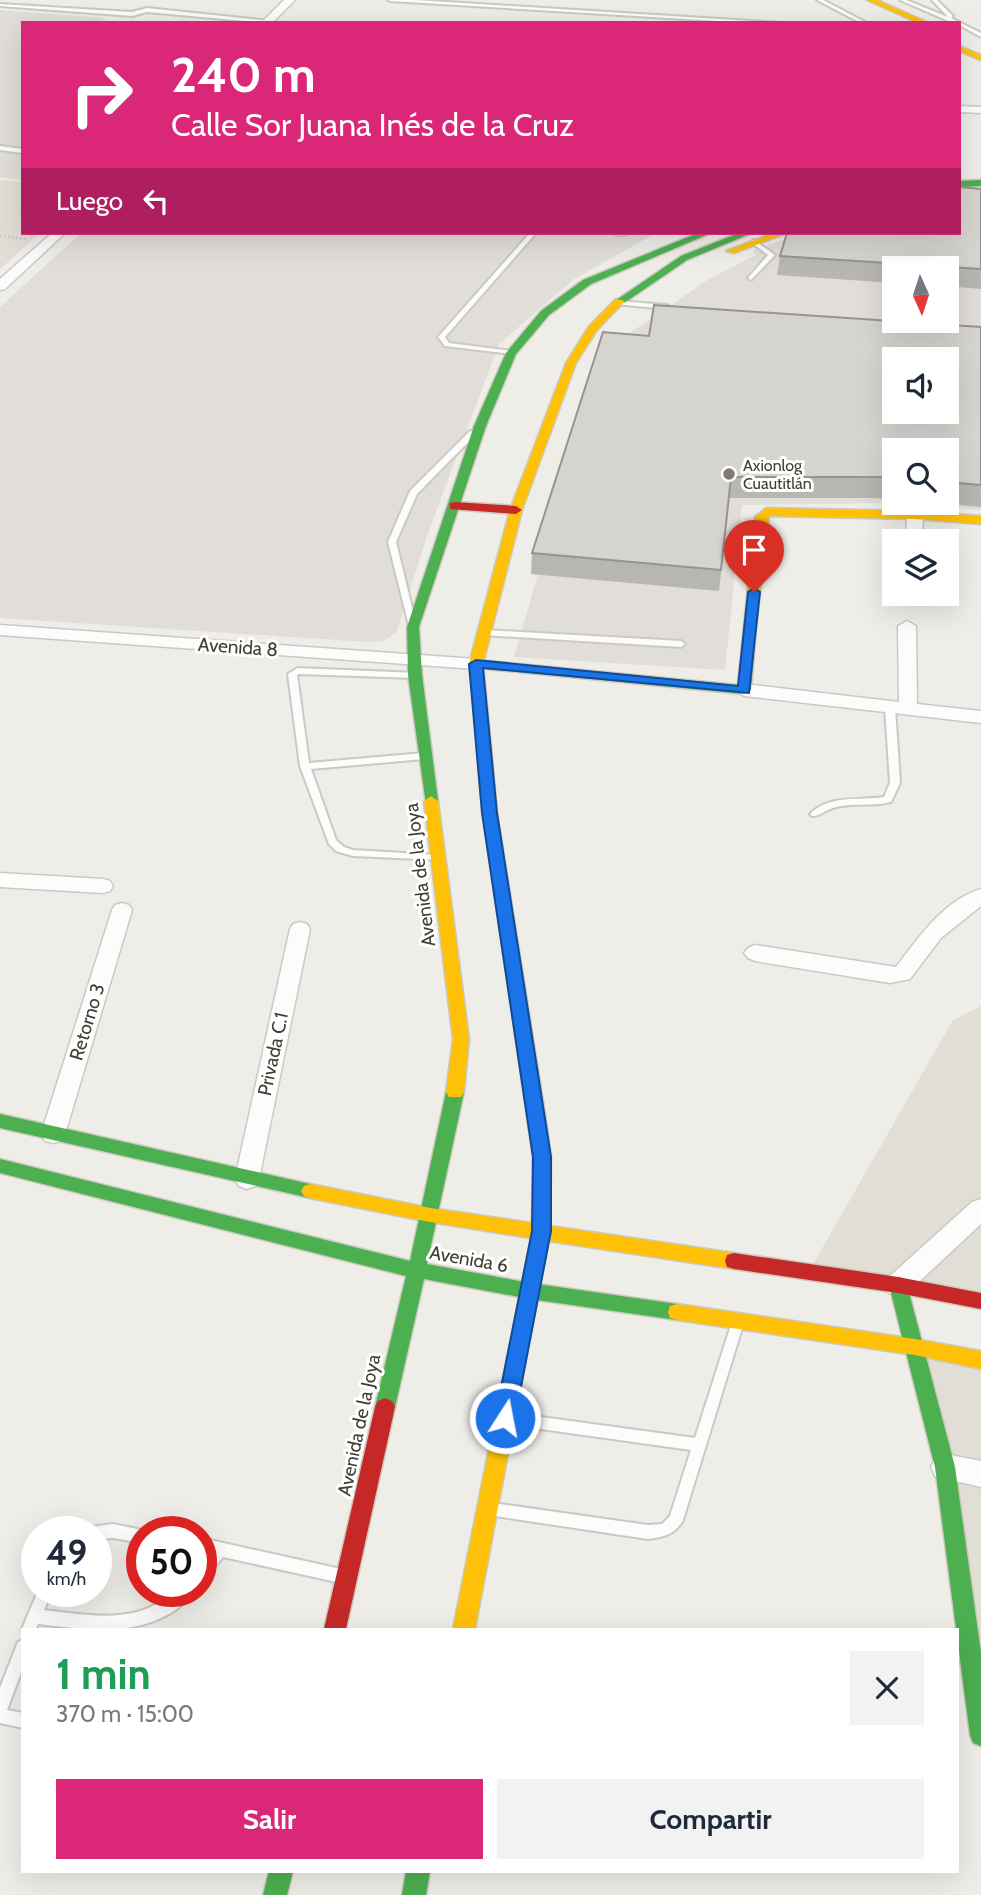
<!DOCTYPE html>
<html lang="es">
<meta charset="utf-8">
<style>
:root{--surface:#fff;--page:#f2f2f3;--text:#1f2937;--muted:#747a83;--accent:#db2777}
body{margin:0;font-family:Cabin,sans-serif;background:var(--page);color:var(--text);height:100vh;display:flex;flex-direction:column;font-size:26px;white-space:nowrap}
*{box-sizing:border-box;margin:0}
p{font-size:23px;color:var(--muted)}
.icon{flex:none;width:38px;height:38px;fill:none;stroke:currentColor;stroke-width:2;stroke-linecap:round;stroke-linejoin:round}
.map{position:relative;flex:1;overflow:hidden}
.panel{position:absolute;left:21px;top:1628px;width:938px;height:245px;display:flex;flex-direction:column;background:var(--surface);border-radius:0px;box-shadow:0 7px 28px #0002}
.panel>*{flex:none}
.top-card{position:absolute;left:21px;top:21px;width:940px;height:214px;border-radius:0px;box-shadow:0 7px 28px #0002;background:#db2777;color:#fff;overflow:hidden}
.needle{width:46px;rotate:177deg}
.buttons{position:absolute;left:882px;top:256px;display:grid;gap:14px}
.buttons a{display:grid;place-items:center;width:77px;height:77px;border-radius:0px;background:var(--surface);box-shadow:0 7px 28px #0002;font-size:35px}
.speed{position:absolute;left:21px;top:1516px;display:flex;gap:14px;font-size:35px;font-weight:700;text-align:center}
.speed>*{display:grid;place-content:center;width:91px;height:91px;border-radius:50%;background:var(--surface);box-shadow:0 7px 28px #0002;line-height:1}
.speed small{font-size:18px;font-weight:400}
.speed .limit{border:10px solid #d22;background:#fff;color:#111}
.pin{position:absolute;display:grid;place-items:center;width:60px;height:60px;color:#fff;margin:-72px -30px;border-radius:50% 50% 50% 0;rotate:-45deg;box-shadow:0 0 7px #0007}
.pin .icon{rotate:45deg}
.me{position:absolute;width:77px;margin:-38px;rotate:11deg;stroke-linejoin:round;filter:drop-shadow(0 0 5px #0008)}
.turn{display:flex;align-items:center;gap:24px;height:147px;padding:0 35px;font-size:32px}
.turn .icon{width:91px;height:91px;stroke-width:2.5}
.turn b{display:block;font-size:49px;line-height:60px}
.then{display:flex;align-items:center;height:66px;padding:0 35px;background:#0003;gap:14px;font-size:26px}
.round{display:grid;place-items:center;flex:none;width:74px;height:74px;border-radius:0px;background:var(--page)}
.overview{display:flex;align-items:center;justify-content:space-between;height:119px;padding:0 35px}
h1{font-size:42px;font-weight:800;line-height:52px;color:#1e9e55}
.primary-button{display:flex;gap:14px;margin-top:auto;padding:14px 35px}
.primary-button a{flex:1;height:80px;border-radius:0px;background:var(--accent);color:#fff;font-size:28px;font-weight:800;line-height:80px;text-align:center}
.primary-button a+a{background:var(--page);color:var(--text)}
.map>svg:first-child{display:block}
</style>
<div class="map">
<svg width="981" height="1895" viewBox="0 0 981 1895">
<rect width="100%" height="100%" fill="#eeede8"/>
<!-- residential -->
<path fill="#e1dfd5" d="M0 180 23 182V233H40L0 269Z
M981 1006V1303L808 1273 953 1020Z
M915 1347 981 1360V1643Z"/>
<!-- industrial -->
<path fill="#e1ded9" fill-rule="evenodd" d="M0 10 105 18 99 23H23V180L0 177Z
M981 208V510L887 503 742 505 725 670 514 657 590 394 612 351 630 333 709 279 756 255 752 251 803 233H959ZM894 268H947V320H894ZM894 359H947V411H894ZM894 450H947V502H894Z
M81 233H656L574 279 499 344 427 536 396 633 383 641 368 642 0 618V307Z"/>
<g fill="none" stroke-linecap="round" stroke-linejoin="round">
<defs>
<path id="lane" d="M388 0H415L782 23H750L390 1Z
M817 0H823L867 23H861Z
M900 0H906L948 17 932 0H937L953 16 951 18 981 33V37L959 25V23H953Z
M0 4 132 12 147 8 270 21 267 23 147 12 132 16 0 6Z
M0 146 23 149V153L0 150Z
M530 233H536L445 337 449 343 511 351 515 353 513 354 445 346 438 337 439 336Z
M614 233H628C625 236 617 236 614 233Z
M754 240 775 255 751 280 748 278 768 255 752 243V241Z
M617 301 667 305 670 307 667 309 615 304 614 303Z
M470 431 477 433 417 494 396 542 415 620 411 623 408 622 388 542 410 491Z
M485 630 681 641 685 644 681 647 482 635V631Z
M298 668 418 673V677L415 678 299 674 297 675 309 763 424 753 429 756 424 759 311 769 336 840 344 847 353 850 438 855 442 856 443 858 442 860 353 856 336 851 329 844 300 766 288 674Z
M890 704 895 707 900 783 891 802C872 807 851 802 833 808 824 810 820 817 812 816L810 814C829 794 860 801 884 797L890 783 885 707Z
M737 1319 741 1321 743 1325 683 1520C675 1535 663 1537 648 1539L488 1515 486 1510 488 1505 493 1503 648 1525 662 1524 670 1516 691 1450 512 1425 507 1423 505 1419 507 1415 512 1413 695 1438 731 1325 733 1321Z
M113 1524 147 1531H142V1543L113 1538 96 1539V1531H89L91 1527Z
M201 1538 341 1569 346 1571 348 1576 346 1581 341 1583 223 1557 206 1577 201 1579V1561L208 1553 201 1552Z
M38 1591H52L44 1610C90 1615 137 1626 175 1591H192C188 1600 178 1609 169 1614 128 1637 83 1629 38 1624L36 1629H23V1631L22 1629Z
M23 1640V1667L7 1710 23 1713V1728L0 1723V1688L18 1642Z"/>
<path id="street" d="M284 0H295L272 23H261Z
M959 106 981 107V113L959 112Z
M52 233H65L5 289 0 290V279Z
M915 510 923 515 922 541H906L907 515Z
M907 621 916 626 917 704 981 711V723L744 696 735 690 744 684 899 702 898 626Z
M0 625 476 659 485 664 476 669 0 635Z
M0 873 103 879 110 881 113 886 110 891 103 893 0 887Z
M981 889V906L941 938 910 979 890 983 755 961 748 958 744 953 748 948 755 945 896 967C918 938 944 900 981 889Z
M122 903 129 905 132 910 65 1134 61 1141 53 1143 45 1141 41 1134 112 910 115 905Z
M300 922 307 924 310 929 259 1179 255 1186 247 1189 239 1186 235 1179 290 929 293 924Z
M981 1199V1224L907 1293 898 1296 889 1293 886 1285 889 1277 972 1202Z
M945 1454 981 1461V1487L935 1476 931 1467 935 1458Z"/>
<path id="fast" d="M981 180V186L959 187V181Z
M698 233H711L591 284 549 315 516 354 486 426 419 627 422 675 438 801 431 806 426 804 408 675 407 627 474 426 506 353 541 311 583 280Z
M739 233H752L687 260 624 303 615 301 681 256Z
M750 622 756 626 751 690 744 694 476 668 469 664 476 660 738 685 744 626Z
M484 744 491 748 497 813 543 1102 540 1107H528L525 1102 483 813 477 748Z
M455 1085 461 1087 464 1092 427 1264 530 1283 677 1304 684 1306 686 1312 684 1318 677 1320 530 1299 424 1279 395 1407 392 1413 385 1416 378 1413 375 1407 406 1276 0 1173V1159L410 1261 446 1092 449 1087Z
M0 1114 310 1184 316 1186 319 1191 316 1196 310 1198 0 1128Z
M898 1277 905 1279 907 1285 955 1467 981 1653V1746L973 1743 970 1735 935 1467 889 1285 891 1279Z
M269 1871H293L287 1895H263Z
M406 1871H430L426 1895H402Z"/>
<path id="slow" d="M867 0H877L929 23H918Z
M959 46 981 55V60L959 51Z
M774 233H787L734 253 726 251Z
M616 299 625 301 597 330 576 363 522 510 483 664 491 748 484 752 479 751 469 664 510 510 566 363 589 326Z
M766 508 915 511 981 516V524L915 519 769 516 756 626 750 630 744 626 755 517Z
M431 796 438 801 469 1039 464 1092 461 1097H449L446 1092 453 1039 424 801Z
M534 1095 540 1097 543 1102 551 1157 550 1226 734 1253 741 1255 743 1261 741 1267 734 1269 548 1241 475 1629H453L531 1238 430 1222 310 1198 304 1196 301 1191 304 1186 310 1184 430 1208 532 1223 533 1157 525 1102 528 1097Z
M677 1304 915 1339 981 1351V1369L915 1355 677 1320 670 1318 668 1312 670 1306Z"/>
<path id="jam" d="M454 502 516 506 522 510 516 514 450 509V503Z
M734 1253 898 1277 981 1293V1309L898 1293 734 1269 727 1267 725 1261 727 1255Z
M385 1398 392 1401 395 1407 346 1629H324L375 1407 378 1401Z"/>
</defs>
<!-- lane casing -->
<use href="#lane" stroke="#cac9c4" stroke-width="4"/>
<!-- street casing -->
<use href="#street" stroke="#cac9c4" stroke-width="3"/>
<!-- fast casing -->
<use href="#fast" stroke="#cccabf" stroke-width="3"/>
<!-- slow casing -->
<use href="#slow" stroke="#cccabf" stroke-width="3"/>
<!-- jam casing -->
<use href="#jam" stroke="#cccabf" stroke-width="3"/>
<!-- path -->
<path stroke="#cfcdca" stroke-width="2.5" stroke-dasharray="2 2" stroke-linecap="butt" d="M0 236 27 239"/>
<!-- lane -->
<use href="#lane" fill="#fcfcfc" fill-rule="evenodd"/>
<!-- street -->
<use href="#street" fill="#fcfcfc" fill-rule="evenodd"/>
<!-- fast -->
<use href="#fast" fill="#4caf50" fill-rule="evenodd"/>
<!-- slow -->
<use href="#slow" fill="#ffc107" fill-rule="evenodd"/>
<!-- jam -->
<use href="#jam" fill="#c62828" fill-rule="evenodd"/>
</g>
<!-- wall -->
<path fill="#b8b6b2" d="M981 189V289L947 286V268H894V283L777 275 780 256Z
M981 327V507L927 502H947V450H894V500L876 498H729L719 591 531 574 532 553 649 336Z"/>
<!-- building -->
<path fill="#d6d4cf" stroke="#969491" stroke-width="2" fill-rule="evenodd" d="M959 187 981 189V269L780 256 787 233H959Z
M654 305 981 327V485L947 482V450H894V478L879 477H731L721 570 532 553 603 332 649 336ZM894 359H947V411H894Z"/>
<!-- route -->
<path fill="#1a73e8" stroke="#114b97" stroke-width="2" d="M754 588 760 592 749 693 483 668 497 813 551 1157V1231L515 1418 513 1424 505 1427 498 1424 495 1418 532 1231 533 1157 482 813 469 664 476 660 738 686 748 592Z"/>
<!-- markers -->
<circle fill="#7f7b74" stroke="#fff" stroke-width="2.5" cx="729" cy="474" r="7"/>
<g text-anchor="middle" dominant-baseline="central" stroke-width="6" stroke-linejoin="round" paint-order="stroke">
<!-- far-poi labels -->
<g font-size="16" fill="#433e35" stroke="#fff" text-anchor="start">
<text x="743" y="465">Axionlog<tspan x="743" dy="18">Cuautitlán</tspan></text>
</g>
<!-- street labels -->
<g font-size="19" fill="#433e35" stroke="#fff">
<text transform="translate(238 647) rotate(4)">Avenida 8</text>
<text transform="translate(420 875) rotate(-97)">Avenida de la Joya</text>
<text transform="translate(87 1022) rotate(-73)">Retorno 3</text>
<text transform="translate(273 1054) rotate(-78)">Privada C.1</text>
<text transform="translate(469 1259) rotate(10)">Avenida 6</text>
<text transform="translate(359 1425) rotate(-78)">Avenida de la Joya</text>
</g>
</g>
</svg>
<div class="buttons">
<a><svg class="needle" viewBox="-14 -14 28 28"><path d="M0-13l5 13h-10z" fill="#e53935"/><path d="M0 13l5-13h-10z" fill="#747a83"/></svg></a>
<a><svg class="icon" aria-label="sound" viewBox="0 0 24 24"><path d="M4 9h4l5-4v14l-5-4H4zM17 9q2 3 0 6"/></svg></a>
<a><svg class="icon" aria-label="search" viewBox="0 0 24 24"><circle cx="10" cy="10" r="6"/><path d="M15 15l6 6"/></svg></a>
<a><svg class="icon" aria-label="layers" viewBox="0 0 24 24"><path d="M12 4l9 5-9 5-9-5zM3 14l9 5 9-5"/></svg></a>
</div>
<div class="speed"><div>49<small>km/h</small></div><div class="limit">50</div></div>
<div class="pin" style="left:754px;top:592px;background:#d93025"><svg class="icon" aria-label="arrive" viewBox="0 0 24 24"><path d="M6 21V4h12l-3 4 3 4H6"/></svg></div>
<svg class="me" style="left:505px;top:1418px" viewBox="-20 -20 40 40"><circle r="17" fill="#1a73e8" stroke="#fff" stroke-width="3"/><path d="M0-11L8 9 0 5-8 9z" fill="#fff"/></svg>
<div class="top-card">
<div class="turn"><svg class="icon" aria-label="right" viewBox="0 0 24 24"><path d="M7 20v-9h11M14 6l5 5-5 5"/></svg><div><b>240 m</b>Calle Sor Juana Inés de la Cruz</div></div>
<div class="then">Luego<svg class="icon" aria-label="left" viewBox="0 0 24 24"><path d="M17 20v-9H6M10 6l-5 5 5 5"/></svg></div>
</div>
<section class="panel">
<div class="overview"><div><h1>1 min</h1><p>370 m · 15:00</p></div><a class="round"><svg class="icon" aria-label="close" viewBox="0 0 24 24"><path d="M6 6l12 12M18 6L6 18"/></svg></a></div>
<div class="primary-button"><a>Salir</a><a>Compartir</a></div>
</section>
</div>
